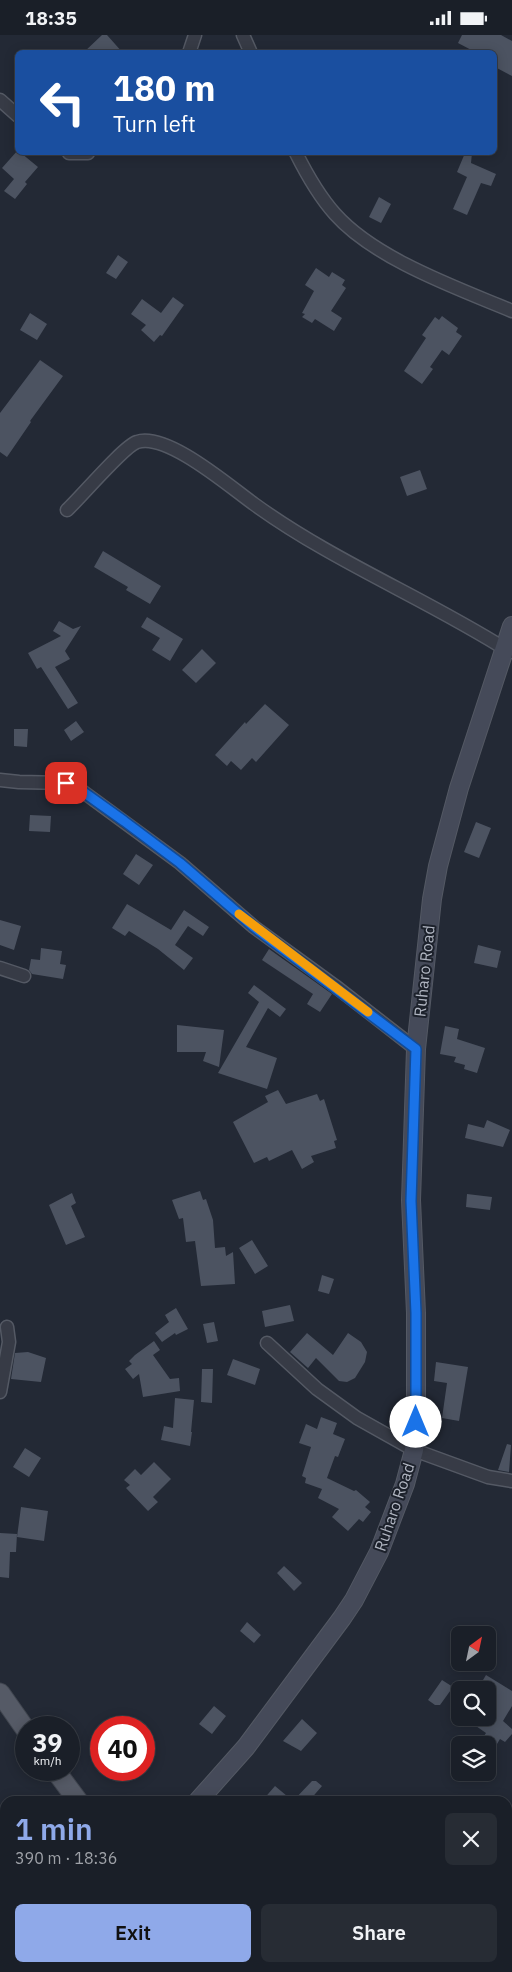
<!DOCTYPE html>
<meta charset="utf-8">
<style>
:root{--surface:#1a1f28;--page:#272c34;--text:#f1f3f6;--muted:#9fa2a8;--line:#383d45;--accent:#8fa9e9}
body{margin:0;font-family:"IBM Plex Sans",sans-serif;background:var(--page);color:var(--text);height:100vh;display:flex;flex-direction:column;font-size:19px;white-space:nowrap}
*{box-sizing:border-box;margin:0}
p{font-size:16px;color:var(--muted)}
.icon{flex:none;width:28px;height:28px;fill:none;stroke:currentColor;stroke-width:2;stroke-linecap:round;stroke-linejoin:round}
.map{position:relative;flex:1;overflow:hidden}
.details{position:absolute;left:0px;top:1761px;width:512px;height:176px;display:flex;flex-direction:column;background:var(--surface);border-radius:15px 15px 0 0;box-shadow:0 2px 12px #0003,0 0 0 1px var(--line)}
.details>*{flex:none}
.hud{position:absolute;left:15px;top:15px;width:482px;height:105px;border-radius:8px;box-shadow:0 2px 12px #0003,0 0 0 1px var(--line);background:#1a4fa0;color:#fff;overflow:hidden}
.needle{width:32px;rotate:33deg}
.buttons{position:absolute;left:451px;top:1591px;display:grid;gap:10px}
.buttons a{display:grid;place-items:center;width:45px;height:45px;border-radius:8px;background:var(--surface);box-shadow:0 2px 12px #0003,0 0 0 1px var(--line);font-size:25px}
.speed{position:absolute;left:15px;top:1681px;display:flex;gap:10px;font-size:25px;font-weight:700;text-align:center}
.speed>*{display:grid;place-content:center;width:65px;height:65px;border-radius:50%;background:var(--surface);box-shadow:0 2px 12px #0003,0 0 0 1px var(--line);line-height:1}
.speed small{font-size:12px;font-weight:400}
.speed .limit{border:8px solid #d22;background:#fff;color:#111}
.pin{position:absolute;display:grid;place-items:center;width:42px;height:42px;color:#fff;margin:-21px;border-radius:10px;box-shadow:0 2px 8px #0006}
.me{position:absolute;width:55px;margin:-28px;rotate:0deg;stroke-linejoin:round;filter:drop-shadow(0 0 4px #0008)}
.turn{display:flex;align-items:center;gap:18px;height:105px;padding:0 15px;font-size:22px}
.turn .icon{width:65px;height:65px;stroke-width:2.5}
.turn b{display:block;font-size:35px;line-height:42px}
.round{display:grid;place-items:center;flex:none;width:52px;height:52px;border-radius:8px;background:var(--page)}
.headline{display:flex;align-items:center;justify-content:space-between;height:85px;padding:0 15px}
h1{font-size:30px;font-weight:600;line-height:38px;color:var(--accent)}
.action{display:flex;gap:10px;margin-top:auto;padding:10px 15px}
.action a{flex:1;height:58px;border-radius:8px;background:var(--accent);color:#111;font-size:20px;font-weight:600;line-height:58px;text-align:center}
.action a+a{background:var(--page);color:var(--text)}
.status{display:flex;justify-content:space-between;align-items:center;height:35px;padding:0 25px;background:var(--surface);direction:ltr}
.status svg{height:14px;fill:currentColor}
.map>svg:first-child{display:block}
</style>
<div class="status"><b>18:35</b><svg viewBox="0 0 49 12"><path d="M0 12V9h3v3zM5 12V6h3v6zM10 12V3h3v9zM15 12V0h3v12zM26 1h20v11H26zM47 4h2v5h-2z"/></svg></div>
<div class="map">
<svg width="512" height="1937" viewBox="0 0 512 1937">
<rect width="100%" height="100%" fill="#232935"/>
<!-- building -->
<path fill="#4c5361" d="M102 0H107L123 18H83Z
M462 0H501L512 6V41L495 32V18H477L458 8Z
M18 115V118H21L38 132 25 147 27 149 15 164 4 156 14 144 2 133Z
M465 118H472L471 128 496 139 491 151 481 148 467 180 453 174 467 142 457 137Z
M379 162 391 169 381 188 369 182Z
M118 220 128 227 116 244 106 238Z
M316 233 329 242 332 237 345 245 342 250 346 253 331 276 342 283 334 296 315 284 312 288 302 282 305 279 302 278 314 256 305 250Z
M173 262 184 270 162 301 160 300 154 307 141 295 146 290 131 279 142 264 161 278Z
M30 278 47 289 37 305 20 295Z
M442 281 458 293 456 297 462 301 449 320 442 315 430 332 433 334 422 349 404 336 426 303 422 300 435 282 439 285Z
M40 325 63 341 30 386 31 387 7 422 0 417V378Z
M420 435 427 454 407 461 400 442Z
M103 516 161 551 150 569 126 555 128 552 94 532Z
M147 582 183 604 170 626 152 615 160 603 141 592Z
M59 586 73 594 81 591 65 616 70 624 55 632 78 668 68 674 41 632 37 634 28 618 61 601 53 596Z
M202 614 216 628 196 648 182 635Z
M265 669 289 690 256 727 252 723 241 735 231 726 227 731 215 720 245 687 246 689Z
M76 686 84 697 71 706 64 695Z
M14 694H28L27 712 14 711Z
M30 780 51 781 50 797 29 796Z
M476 787 491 793 479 823 464 817Z
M136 819 153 830 139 850 123 839Z
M127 869 171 895 184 875 209 892 203 901 188 891 175 910 193 923 184 935 158 914 129 896 125 901 112 893Z
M0 885 21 891 14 915 0 910Z
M478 910 501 916 497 933 474 928Z
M41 913 62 916 60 929 66 930 63 944 32 939 29 935 31 924 40 925Z
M269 914 332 959 320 977 307 969 313 959 262 925Z
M254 950 286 974 280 982 268 973 246 1012 277 1023 267 1054 218 1038 259 967 248 958Z
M177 990 224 995 219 1032 203 1026 206 1017H177Z
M445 991 459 994 457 1004 485 1013 477 1038 464 1034 465 1030 454 1027 456 1022 440 1019Z
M278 1055 286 1069 317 1059 320 1066 324 1064 337 1105 334 1106 336 1113 311 1121 314 1127 302 1134 292 1115 269 1126 267 1122 254 1128 233 1087 268 1067 265 1061Z
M487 1085 510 1095 503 1112 465 1103 468 1089 484 1093Z
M200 1156 203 1165 206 1164 213 1185 215 1213 225 1212 226 1221 233 1217 235 1249 201 1251 195 1206 186 1207 183 1183 179 1184 172 1165Z
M72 1158 76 1168 71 1171 85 1202 66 1210 49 1170Z
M467 1159 492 1162 490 1175 466 1172Z
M252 1205 268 1231 255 1239 239 1213Z
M322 1240 334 1244 329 1259 318 1256Z
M290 1270 294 1286 265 1292 262 1276Z
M176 1273 188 1294 176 1300 175 1298 162 1307 155 1298 169 1287 165 1280Z
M214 1287 218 1306 207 1308 203 1289Z
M307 1298 333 1320 348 1298 361 1307 367 1317 365 1327 355 1343 347 1347 339 1346 316 1323 308 1333 290 1317Z
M154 1306 160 1315 153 1320 170 1344 179 1343 180 1356 143 1362 139 1339 133 1344 125 1334 132 1329 129 1326 135 1320Z
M28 1317 46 1323 41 1347 11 1344 15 1318Z
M233 1324 260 1334 255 1350 227 1340Z
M436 1327 468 1332 459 1386 442 1383 447 1348 434 1346Z
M202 1334H213L212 1368 201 1367Z
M175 1363 194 1365 191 1397H192L190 1411 161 1405 164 1391 173 1393Z
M321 1382 337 1388 333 1399 345 1404 338 1422 335 1421 327 1443 354 1456 356 1455 370 1467 365 1472 371 1477 363 1487 359 1484 348 1496 332 1482 339 1474 318 1463 322 1454 305 1448 306 1443 302 1441 311 1412 299 1408 306 1389 317 1394Z
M507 1409 511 1410 509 1437 498 1435Z
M25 1413 41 1423 29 1442 13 1432Z
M154 1427 171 1444 153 1462 158 1467 148 1476 126 1453 130 1450 124 1445 135 1434 141 1440Z
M21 1472 48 1476 44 1506 17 1502Z
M0 1498 17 1499 16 1517H10L9 1543 0 1542Z
M284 1531 302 1548 294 1556 277 1538Z
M247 1587 261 1600 254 1608 240 1596Z
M486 1640 512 1656V1671L503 1686 512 1694V1699L505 1707 500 1704 488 1724V1710H478L486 1698 463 1682H488V1655H477Z
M442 1645 453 1652 440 1670H435L428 1665Z
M214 1671 226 1681 212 1699 199 1689Z
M302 1684 317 1698 301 1716 283 1706Z
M312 1746H316L322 1751 309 1766H262L275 1751 293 1766Z"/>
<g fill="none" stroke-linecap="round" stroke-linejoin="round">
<defs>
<path id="street" d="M243 0 251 18
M189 18 195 0
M0 65 18 81
M69 118H88
M296 118C307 140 318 160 335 179 375 224 457 253 512 276
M67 475C81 462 124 411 137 407 167 397 230 452 254 469 334 527 427 564 510 617
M0 745 19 747 66 748 82 756 180 828 254 892 335 951 416 1014
M0 933 24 941
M267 1308 317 1354 357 1383 414 1415 488 1442 512 1446
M0 1357 9 1307 7 1292
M66 1937 69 1932"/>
<path id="secondary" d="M198 1766 246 1712 342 1583 354 1565 379 1517 405 1449 414 1415 416 1400V1278L411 1165 416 1014 432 864 438 831 459 753 512 591"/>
<path id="primary" d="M0 1658 26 1695
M55 1735 78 1766
M199 1932 202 1937"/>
</defs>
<!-- street casing -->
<use href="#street" stroke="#545964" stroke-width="15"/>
<!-- secondary casing -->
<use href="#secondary" stroke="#545964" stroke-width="20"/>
<!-- primary casing -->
<use href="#primary" stroke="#40454f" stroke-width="21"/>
<!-- street -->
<use href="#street" stroke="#373b46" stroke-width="12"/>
<!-- secondary -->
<use href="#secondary" stroke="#454a59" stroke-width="18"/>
<!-- primary -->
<use href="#primary" stroke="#555a66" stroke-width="19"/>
</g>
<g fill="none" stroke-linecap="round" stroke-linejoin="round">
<defs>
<path id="route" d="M66 748 82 756 124 786 180 828 254 892 416 1014 411 1166 416 1278V1387"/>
</defs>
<!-- route casing -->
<use href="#route" stroke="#114b97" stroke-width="12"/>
<!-- route -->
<use href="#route" stroke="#1a73e8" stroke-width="9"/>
<!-- slow -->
<path stroke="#f59e0b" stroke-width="9" d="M239 879 368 977"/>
</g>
<g text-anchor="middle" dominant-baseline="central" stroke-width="4" stroke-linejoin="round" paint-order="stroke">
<!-- street labels -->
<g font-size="16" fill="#b1b6c2" stroke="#1c212b">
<text transform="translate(424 936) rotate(-84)">Ruharo Road</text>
<text transform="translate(394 1472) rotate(-71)">Ruharo Road</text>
</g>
</g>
</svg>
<div class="buttons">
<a><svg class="needle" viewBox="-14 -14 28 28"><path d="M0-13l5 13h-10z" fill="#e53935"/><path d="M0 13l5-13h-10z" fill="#9fa2a8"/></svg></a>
<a><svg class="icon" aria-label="search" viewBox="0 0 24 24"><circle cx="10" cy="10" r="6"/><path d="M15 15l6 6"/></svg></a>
<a><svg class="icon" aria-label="layers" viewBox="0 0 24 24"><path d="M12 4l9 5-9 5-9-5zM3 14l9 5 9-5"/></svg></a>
</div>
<div class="speed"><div>39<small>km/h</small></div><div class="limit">40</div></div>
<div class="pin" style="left:66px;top:748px;background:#d93025"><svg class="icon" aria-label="arrive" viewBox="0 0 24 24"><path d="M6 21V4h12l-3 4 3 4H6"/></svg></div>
<svg class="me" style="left:416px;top:1387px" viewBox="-20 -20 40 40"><circle r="19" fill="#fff"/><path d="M0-13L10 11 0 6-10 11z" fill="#1a73e8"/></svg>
<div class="hud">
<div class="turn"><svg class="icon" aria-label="left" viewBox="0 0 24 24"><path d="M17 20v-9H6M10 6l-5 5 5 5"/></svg><div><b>180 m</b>Turn left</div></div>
</div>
<section class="details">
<div class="headline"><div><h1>1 min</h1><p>390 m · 18:36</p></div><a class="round"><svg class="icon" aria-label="close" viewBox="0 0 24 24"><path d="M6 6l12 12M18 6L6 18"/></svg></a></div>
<div class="action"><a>Exit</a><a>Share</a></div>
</section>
</div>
